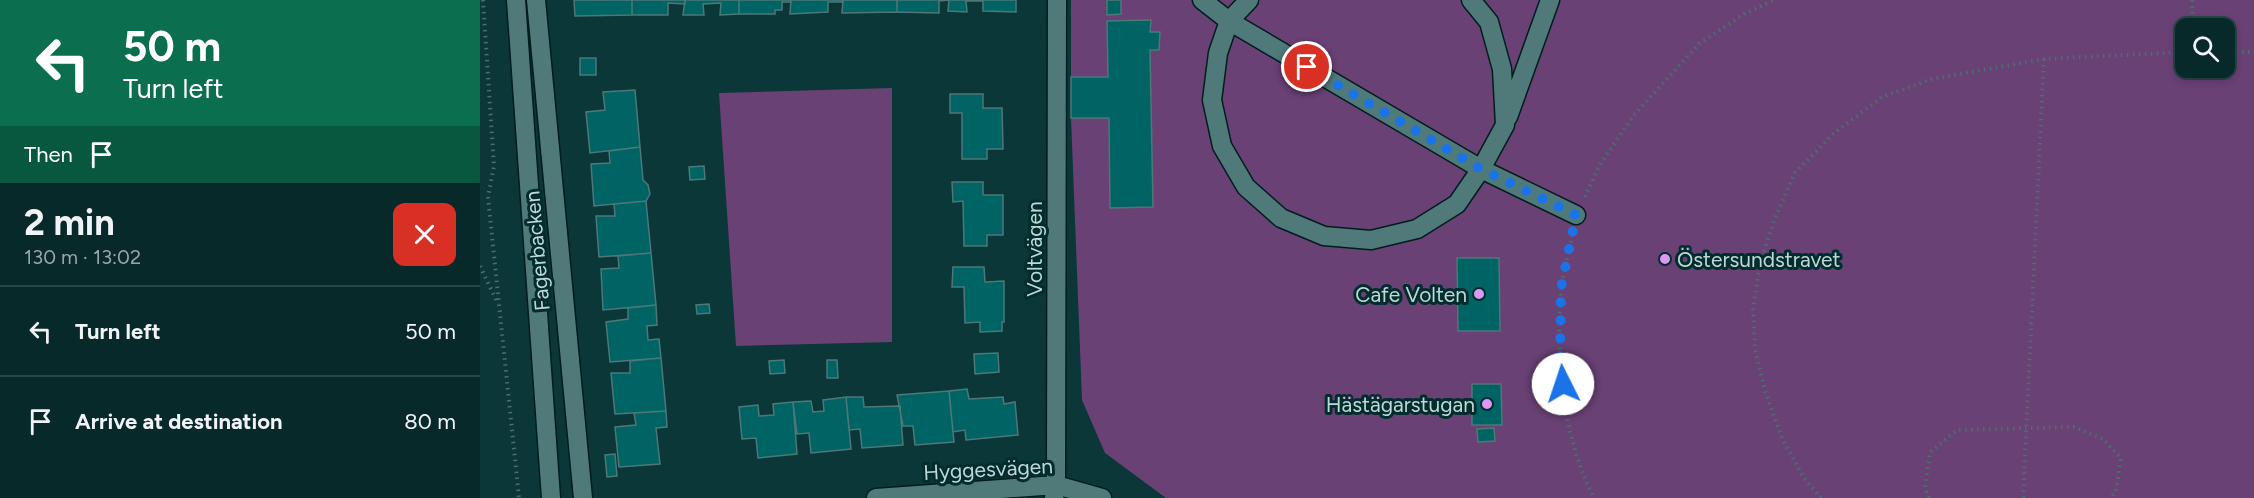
<!DOCTYPE html>
<meta charset="utf-8">
<style>
:root{--surface:#08292a;--page:#113132;--text:#f1f3f6;--muted:#98a6a8;--line:#294547}
body{margin:0;font-family:Figtree,sans-serif;background:var(--page);color:var(--text);height:100vh;display:flex;flex-direction:column;font-size:22px;white-space:nowrap}
*{box-sizing:border-box;margin:0}
p{font-size:20px;color:var(--muted)}
.icon{flex:none;width:33px;height:33px;fill:none;stroke:currentColor;stroke-width:2;stroke-linecap:round;stroke-linejoin:round}
.map{position:relative;flex:1;overflow:hidden}
.panel{display:flex;flex-direction:column;background:var(--surface);width:480px}
.panel>*{flex:none}
.banner{background:#0b6e4f;color:#fff;overflow:hidden}
.tools{position:absolute;left:1695px;top:18px;display:grid;gap:12px}
.tools a{display:grid;place-items:center;width:60px;height:60px;border-radius:12px;background:var(--surface);box-shadow:0 3px 9px #0003,0 0 0 2px var(--line);font-size:30px}
.pin{position:absolute;display:grid;place-items:center;width:51px;height:51px;color:#fff;margin:-26px;border:3px solid #fff;border-radius:50%;box-shadow:0 2px 6px #0007}
.me{position:absolute;width:66px;margin:-33px;rotate:356deg;stroke-linejoin:round;filter:drop-shadow(0 0 4px #0008)}
.turn{display:flex;align-items:center;gap:21px;height:126px;padding:0 24px;font-size:27px}
.turn .icon{width:78px;height:78px;stroke-width:2.5}
.turn b{display:block;font-size:42px;line-height:51px}
.then{display:flex;align-items:center;height:57px;padding:0 24px;background:#0003;gap:12px;font-size:22px}
.round{display:grid;place-items:center;flex:none;width:63px;height:63px;border-radius:12px;background:var(--page)}
.summary{display:flex;align-items:center;justify-content:space-between;height:102px;padding:0 24px}
h1{font-size:36px;font-weight:700;line-height:45px}
ul{padding:0;list-style:none}
li{display:flex;align-items:center;gap:18px;height:90px;padding:0 24px;border-top:2px solid var(--line)}
li div{flex:1}
li b{display:block;font-size:22px}
li em{font-style:normal}
main{display:flex;flex:1;min-height:0}
.map>svg:first-child{display:block}
</style>
<main>
<section class="panel">
<div class="banner">
<div class="turn"><svg class="icon" aria-label="left" viewBox="0 0 24 24"><path d="M17 20v-9H6M10 6l-5 5 5 5"/></svg><div><b>50 m</b>Turn left</div></div>
<div class="then">Then<svg class="icon" aria-label="arrive" viewBox="0 0 24 24"><path d="M6 21V4h12l-3 4 3 4H6"/></svg></div>
</div>
<div class="summary"><div><h1>2 min</h1><p>130 m · 13:02</p></div><a class="round" style="background:#d93025;color:#fff"><svg class="icon" aria-label="close" viewBox="0 0 24 24"><path d="M6 6l12 12M18 6L6 18"/></svg></a></div>
<ul>
<li><svg class="icon" aria-label="left" viewBox="0 0 24 24"><path d="M17 20v-9H6M10 6l-5 5 5 5"/></svg><div><b>Turn left</b></div><em>50 m</em></li>
<li><svg class="icon" aria-label="arrive" viewBox="0 0 24 24"><path d="M6 21V4h12l-3 4 3 4H6"/></svg><div><b>Arrive at destination</b></div><em>80 m</em></li>
</ul>
</section>
<div class="map">
<svg width="1774" height="498" viewBox="0 0 1774 498">
<rect width="100%" height="100%" fill="#0b3738"/>
<!-- green -->
<path fill="#694175" fill-rule="evenodd" d="M591 0H1774V498H686L625 453 602 400 591 118ZM1706 28H1744V68H1706Z
M412 88V342L256 346 239 93Z"/>
<!-- building -->
<path fill="#006364" stroke="#4e7878" stroke-width="1.5" d="M94 0H152V15L95 16Z
M152 0H205V4L188 3V15H152Z
M205 0H259V14L240 15 241 3 223 4 224 15H203Z
M259 0H311V2H302V10H295V14H259Z
M311 0H363V2H348V12L310 14Z
M363 0H417V12L362 13Z
M417 0H469L459 1V13L417 12Z
M469 0H536V12L503 11V1H486L487 12 468 11Z
M627 0H641V14L627 15Z
M671 20 670 32H680L679 50H670L673 207 630 208 629 118H591V77H628L627 21Z
M100 58H116V75H100Z
M155 90 160 147 110 153 106 112 125 110 123 92Z
M470 94H503V108H522L523 149H507V159H482V113H470Z
M160 147 163 180 168 185 170 194 166 201 114 206 111 164 130 163 129 151Z
M224 166 225 179 210 180 209 167Z
M472 182H503V195H523V235H507V246H484L483 201 473 202Z
M166 201 171 253 119 257 116 216H135L134 204Z
M171 253 176 305 123 310 121 269 139 268 138 256Z
M977 258H1019L1020 331H978Z
M473 267H504L505 282 524 281V322H522V331L500 332V322L485 323 484 287H472Z
M229 304 230 313 217 314 216 305Z
M176 305 177 325 167 326 168 340 179 339 181 358 130 362 126 322 148 319V308Z
M518 353 519 372 495 374 494 354Z
M181 358 186 411 135 414 131 373H150V361Z
M304 360 305 373 290 374 289 361Z
M347 360H357L358 378H347Z
M992 384H1021L1022 425H992Z
M487 389 489 399 523 397 524 404 535 402 538 435 486 440 485 430 473 432 469 391Z
M469 391 474 442 435 445 433 426H423L417 395Z
M366 397H383L384 407 420 406 423 445 382 448 380 429 369 430Z
M366 397 371 449 331 453 329 433 317 434 313 402 331 401 333 412 344 411 343 400Z
M313 402 317 454 278 458 276 438 262 439 259 407 278 405 279 416 294 415 293 404Z
M186 411 187 427 176 428 180 464 139 467 135 427 156 425 154 413Z
M1014 428 1015 441 998 442 997 429Z
M135 454 137 476 127 477 125 455Z"/>
<g fill="none" stroke-linecap="round" stroke-linejoin="round">
<defs>
<path id="minor" d="M36 0 71 498
M56 0 103 498
M722 0 749 21 1001 169 1096 215
M769 0 749 21 738 53 732 100 742 146 766 187 801 218 844 236 891 240 937 229 977 204 1001 169 1025 125 1022 69 1009 22 991 0
M1028 117 1070 0
M396 498 576 485 622 498
M574 498 576 485 577 0"/>
</defs>
<!-- minor casing -->
<use href="#minor" stroke="#001d1d" stroke-width="21"/>
<!-- path -->
<path stroke="#4b6f70" stroke-width="4" stroke-dasharray="1.5 4.5" stroke-linecap="butt" d="M3 0 14 166 8 197 39 498
M1712 0 1713 28
M1744 52H1774
M1105 197 1119 166 1154 115 1219 44 1264 14 1294 0
M1092 235C1089 253 1083 272 1081 290 1076 359 1082 435 1114 498
M0 266 18 304
M1341 498 1324 478 1302 438 1285 391 1275 349 1273 308 1280 264 1294 220 1315 173 1353 134 1402 97 1452 79 1564 59 1706 52
M1449 498 1445 488 1450 452 1477 430 1594 427 1623 439 1641 458 1636 491 1630 498
M1543 498 1564 59"/>
<!-- minor -->
<use href="#minor" stroke="#507a7a" stroke-width="18"/>
</g>
<g fill="none" stroke-linecap="round" stroke-linejoin="round">
<!-- route -->
<path stroke="#1a73e8" stroke-width="10" stroke-dasharray="0 18" d="M827 67 1001 169 1096 215 1081 288 1080 364 1083 384"/>
</g>
<!-- markers -->
<g fill="#de98f3" stroke="#002d2d" stroke-width="2">
<circle cx="1185" cy="259" r="6"/>
<circle cx="999" cy="294" r="6"/>
<circle cx="1007" cy="404" r="6"/>
</g>
<g text-anchor="middle" dominant-baseline="central" stroke-width="6" stroke-linejoin="round" paint-order="stroke">
<!-- street labels -->
<g font-size="21" fill="#c1d6d6" stroke="#002d2d">
<text transform="translate(554 249) rotate(-90)">Voltvägen</text>
<text transform="translate(57 251) rotate(-95)">Fagerbacken</text>
<text transform="translate(508 469) rotate(-3)">Hyggesvägen</text>
</g>
<!-- poi labels -->
<g font-size="21" fill="#c1d6d6" stroke="#002d2d" text-anchor="end">
<text x="1197" y="259" text-anchor="start">Östersundstravet</text>
<text x="987" y="294">Cafe Volten</text>
<text x="995" y="404">Hästägarstugan</text>
</g>
</g>
</svg>
<div class="tools">
<a><svg class="icon" aria-label="search" viewBox="0 0 24 24"><circle cx="10" cy="10" r="6"/><path d="M15 15l6 6"/></svg></a>
</div>
<div class="pin" style="left:827px;top:67px;background:#d93025"><svg class="icon" aria-label="arrive" viewBox="0 0 24 24"><path d="M6 21V4h12l-3 4 3 4H6"/></svg></div>
<svg class="me" style="left:1083px;top:384px" viewBox="-20 -20 40 40"><circle r="19" fill="#fff"/><path d="M0-13L10 11 0 6-10 11z" fill="#1a73e8"/></svg>
</div>
</main>
